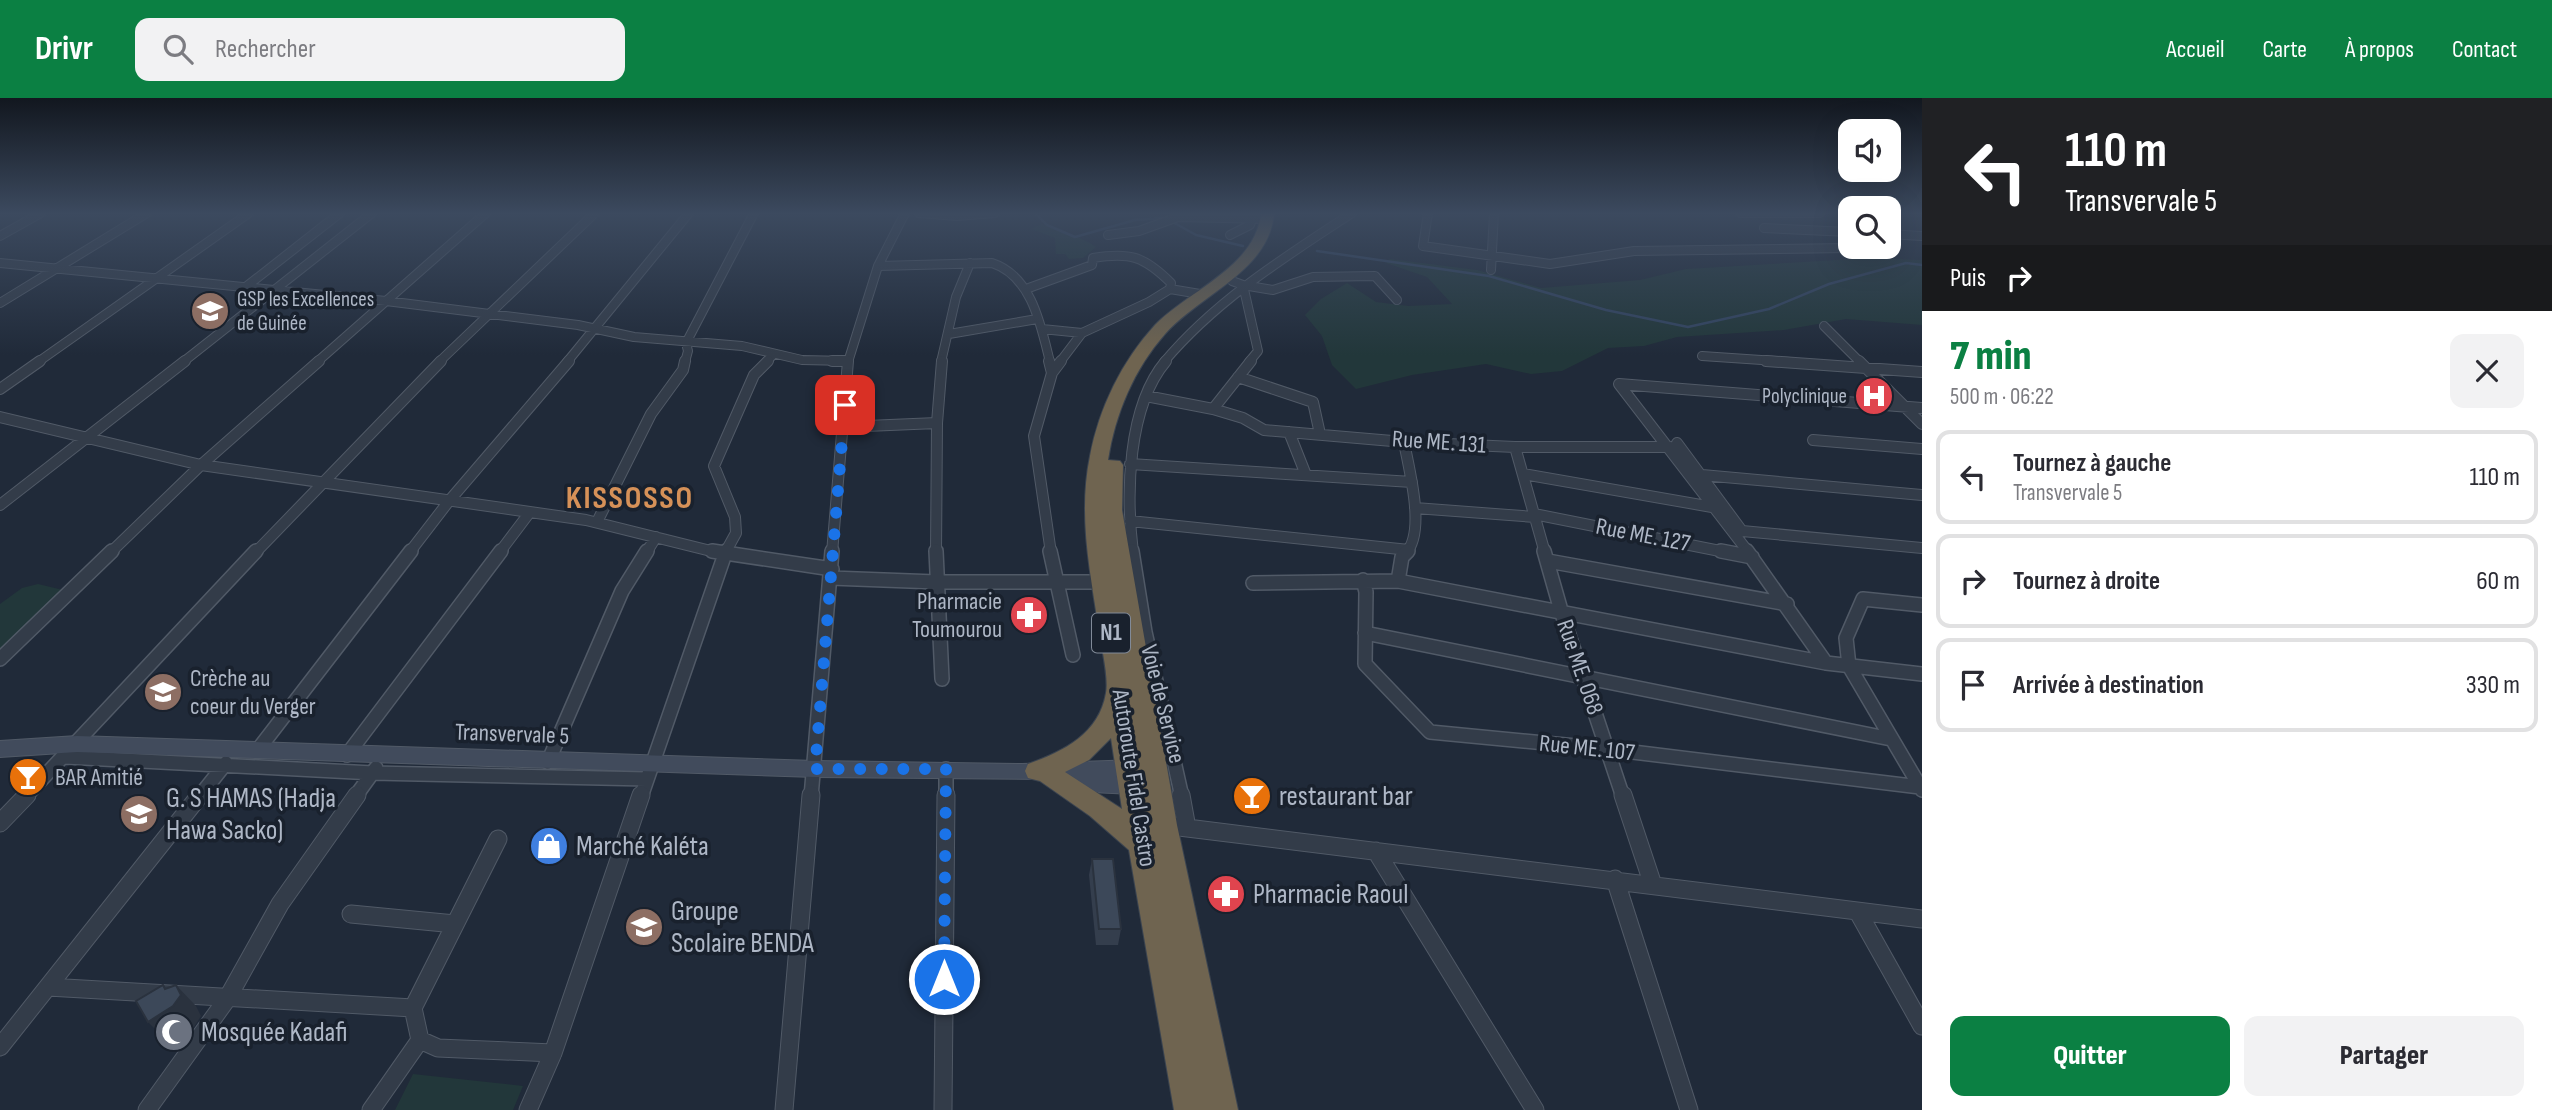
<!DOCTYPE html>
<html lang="fr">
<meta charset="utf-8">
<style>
:root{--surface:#fff;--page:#f2f2f3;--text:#2b2b33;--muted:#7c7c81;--line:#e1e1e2;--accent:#0b8043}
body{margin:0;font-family:"Sofia Sans Condensed",sans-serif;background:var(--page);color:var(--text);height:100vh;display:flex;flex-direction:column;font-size:26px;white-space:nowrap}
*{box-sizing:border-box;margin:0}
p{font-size:23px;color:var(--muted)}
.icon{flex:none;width:38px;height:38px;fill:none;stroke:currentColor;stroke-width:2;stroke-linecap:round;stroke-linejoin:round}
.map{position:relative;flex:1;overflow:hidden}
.details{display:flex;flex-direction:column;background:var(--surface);width:630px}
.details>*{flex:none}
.banner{background:#202124;color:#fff;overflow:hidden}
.controls{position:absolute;left:1838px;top:21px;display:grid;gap:14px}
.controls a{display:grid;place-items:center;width:63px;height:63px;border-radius:14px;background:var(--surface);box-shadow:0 7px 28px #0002;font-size:35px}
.pin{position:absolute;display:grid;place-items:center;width:60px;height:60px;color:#fff;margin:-30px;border-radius:14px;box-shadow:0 4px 10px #0006}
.me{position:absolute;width:77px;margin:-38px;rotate:0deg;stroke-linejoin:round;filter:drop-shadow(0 0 5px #0008)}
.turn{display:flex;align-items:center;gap:24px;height:147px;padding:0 28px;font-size:32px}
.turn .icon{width:91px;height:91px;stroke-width:2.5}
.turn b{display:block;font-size:49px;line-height:60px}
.then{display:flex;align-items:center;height:66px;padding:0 28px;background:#0003;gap:14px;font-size:26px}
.round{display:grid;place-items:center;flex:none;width:74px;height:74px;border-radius:14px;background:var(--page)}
.head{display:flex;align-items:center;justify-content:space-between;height:119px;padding:0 28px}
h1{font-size:42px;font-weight:800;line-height:52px;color:var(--accent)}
.cta{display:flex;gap:14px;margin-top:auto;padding:14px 28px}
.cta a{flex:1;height:80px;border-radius:14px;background:var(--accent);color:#fff;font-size:28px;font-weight:800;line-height:80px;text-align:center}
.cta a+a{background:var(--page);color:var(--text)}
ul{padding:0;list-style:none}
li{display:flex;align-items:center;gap:21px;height:94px;margin:0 14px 10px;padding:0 14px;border:4px solid var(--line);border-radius:14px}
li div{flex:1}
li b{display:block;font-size:26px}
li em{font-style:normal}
header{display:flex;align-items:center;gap:42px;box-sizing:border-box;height:98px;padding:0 35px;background:var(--accent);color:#fff}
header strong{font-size:33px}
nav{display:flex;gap:38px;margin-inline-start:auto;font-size:24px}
.search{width:490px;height:63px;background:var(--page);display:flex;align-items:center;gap:18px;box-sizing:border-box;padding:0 24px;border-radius:14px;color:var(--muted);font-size:26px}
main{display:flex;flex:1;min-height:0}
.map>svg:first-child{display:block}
</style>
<header>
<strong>Drivr</strong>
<div class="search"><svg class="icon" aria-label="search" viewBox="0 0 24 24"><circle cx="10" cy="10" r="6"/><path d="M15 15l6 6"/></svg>Rechercher</div>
<nav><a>Accueil</a><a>Carte</a><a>À propos</a><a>Contact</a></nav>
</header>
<main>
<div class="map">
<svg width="1922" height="1012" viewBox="0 0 1922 1012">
<rect width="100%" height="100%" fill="#202a39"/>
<!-- green -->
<path fill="#22373a" d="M1041 126C1060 134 1081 138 1096 149L1083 160 1069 161 1065 156H1056L1055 140 1031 131Z
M1870 160 1922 162V227L1846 221 1784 232 1677 239 1644 248 1608 250 1562 273 1531 276 1486 266 1412 277 1356 291 1332 267 1322 238 1305 217 1321 201 1347 185 1376 204 1408 208 1452 206 1427 179 1386 165 1390 161 1477 172 1541 190 1640 182 1686 171Z
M38 486 63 492 0 561V506L22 490Z
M413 976 523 988 513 1012H395Z"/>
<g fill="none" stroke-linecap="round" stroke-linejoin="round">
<!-- stream -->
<path stroke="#334561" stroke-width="2.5" d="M1035 115 1047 127 1075 139 1135 122 1164 120
M1171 123 1196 137 1243 148
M1317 153 1489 178 1606 212 1688 229 1769 211 1829 186 1906 165 1922 167"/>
<defs>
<path id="street-far3" d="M919 115 957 118 995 115
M1174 115 1178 119 1269 121
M1428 115 1423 148 1550 166 1634 153 1847 150
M1740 115H1820
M1764 130 1850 134
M1888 136 1922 138
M1108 137 1139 133 1178 119
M1230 137 1250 127 1252 121
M0 138 41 115
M0 165 386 203 578 227 634 239 742 248 802 262 848 263
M878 168 992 165C1032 178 1041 228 1050 264
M1491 172 1494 115
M1232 183 1243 187 1258 253 1249 264
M1243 187 1273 192 1313 179 1375 178 1397 202
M247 188 340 115
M1026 191 1092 167 1093 160C1130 154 1144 158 1171 185L1170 191 1149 204 1082 235 1060 264
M1170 191 1200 196
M0 205 147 115
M1824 228 1860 264
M1042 231 1082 235
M949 236 1037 221
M1702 258 1790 264
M38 264 249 115
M183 264 372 115
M317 264 486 115
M439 264 595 115
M567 264 689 115
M685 264 688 253 686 245 754 115
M766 264 774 256
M848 264 878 168 905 115
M941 264 956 199 970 165
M1164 264C1216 202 1285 159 1352 115"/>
<path id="street-far2" d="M832 263H848
M1049 263 1052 275 1034 338 1051 455
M1766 263 1922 274
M1859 263 1922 326
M1052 275 1061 263
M1238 279 1313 304 1320 336
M0 291 40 263
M1146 298 1213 311 1251 263
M1213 311 1243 320 1264 332 1404 344 1515 349H1670
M0 319 201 367 586 422 719 455
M843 329 937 325
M1289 334 1306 377
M1813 342 1922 351
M1404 344C1409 372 1426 433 1406 455
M1677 345 1742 433 1922 450
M1515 349 1545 455
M1130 366 1412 384
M1523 376 1712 409
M1702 377 1922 397
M0 407 185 263
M1415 410 1535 419
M1534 416 1730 455
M1130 423 1409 452
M597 424 651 316 683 272 685 263
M110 455 201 367 319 263
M255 455 441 263
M409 455 449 403 569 263
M499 455 530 414
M646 455 656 439
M725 455 736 435 735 419 714 368 754 277 768 263
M832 455 848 263
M936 455 937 325 942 263
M1133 455C1126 397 1127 309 1166 263
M1749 455 1619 286 1922 310"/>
<path id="street-far1" d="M712 453 832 471
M936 453 942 581
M1050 453 1073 557
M1132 453 1145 534 1182 699
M1544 453 1562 516 1623 699
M1721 453 1752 459
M1747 453 1826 565
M1548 463 1787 506
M831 480 936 484H1104
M1363 482 1366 494 1365 566 1430 634 1608 651 1920 689
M1398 483 1402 459 1408 453
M1253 485 1398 483 1826 565 1922 576
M1922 507 1863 501 1846 540 1849 568 1922 692
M1365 535 1891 641
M0 561 112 453
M257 653 411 453
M347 657 501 453
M65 659 373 675 647 681
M548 664 622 493 647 453
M25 699 256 453
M199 699 226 665
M355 699 376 670
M641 699 726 453
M811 699 832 453
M946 699V671"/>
<path id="street" d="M1181 697 1187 730
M1623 697 1653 787
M0 725 27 697
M1163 727 1922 821
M1376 753 1535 1012
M1615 781 1689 1012
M1858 814 1922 928
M351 816 455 826
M48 889 413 910 420 942 438 950 553 955
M413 910 498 741
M0 949 200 697
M147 1012 227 901 280 806 357 697
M371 1012 420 942
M528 1012 553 955 641 697
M784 1012 811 697
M943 1012 946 697"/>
<path id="secondary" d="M77 638 815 663 1022 666 1137 662 1144 664 1147 670 1144 676 1116 679 1147 682 1150 688 1147 694 1140 696C1110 695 1079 695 1050 686L1047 681 815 679 77 654 0 659V643Z"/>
<path id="highway" d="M1261 115H1274C1270 173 1199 197 1165 236 1134 271 1115 316 1108 362L1120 363 1123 367 1122 412 1177 727 1238 1012H1174L1129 752 1090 718 1040 683 1028 680 1025 673 1028 666C1064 653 1099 636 1106 595 1109 579 1101 548 1099 532 1090 474 1078 416 1090 358 1099 310 1122 263 1155 227 1189 192 1256 169 1261 115ZM1111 640 1122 711 1065 674 1089 662Z"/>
</defs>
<!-- street-far3 casing -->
<use href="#street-far3" stroke="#515a67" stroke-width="10"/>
<!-- street-far2 casing -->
<use href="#street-far2" stroke="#515a67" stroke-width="12"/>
<!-- street-far1 casing -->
<use href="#street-far1" stroke="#515a67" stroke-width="16"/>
<!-- street casing -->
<use href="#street" stroke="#515a67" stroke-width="19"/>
<!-- secondary casing -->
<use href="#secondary" stroke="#515a67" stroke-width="2"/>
<!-- highway casing -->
<use href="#highway" stroke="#3b4450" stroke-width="2"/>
<!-- street-far3 -->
<use href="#street-far3" stroke="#333c49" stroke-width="8"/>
<!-- street-far2 -->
<use href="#street-far2" stroke="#333c49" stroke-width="10"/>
<!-- street-far1 -->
<use href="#street-far1" stroke="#333c49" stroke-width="13"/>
<!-- street -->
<use href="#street" stroke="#333c49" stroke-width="17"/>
<!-- secondary -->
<use href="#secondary" fill="#414b5c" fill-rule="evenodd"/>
<!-- highway -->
<use href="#highway" fill="#6f6450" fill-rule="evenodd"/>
</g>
<!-- wall -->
<path fill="#343e4d" d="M1092 761 1121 831 1118 847H1096L1089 777Z"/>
<!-- shaded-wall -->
<path fill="#2a323e" d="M163 887 177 902 176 887 196 908 201 918 194 929 169 945 148 924 165 891Z"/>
<!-- building -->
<path fill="#3c4859" stroke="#2a323e" stroke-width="2" d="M1092 761H1113L1121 831H1099Z
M163 887 165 891 176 887 181 897 173 908 148 924 136 903Z"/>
<!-- sky -->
<linearGradient id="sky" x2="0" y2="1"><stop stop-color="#12171f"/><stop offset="0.45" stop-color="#3c4a5f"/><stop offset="1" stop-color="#3c4a5f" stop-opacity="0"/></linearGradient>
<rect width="1922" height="257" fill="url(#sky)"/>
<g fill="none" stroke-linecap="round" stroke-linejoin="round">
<!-- route -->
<path stroke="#1a73e8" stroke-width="12" stroke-dasharray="0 21.6" d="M845 307 815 671H946L944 881"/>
</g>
<!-- icons -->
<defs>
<symbol id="school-disc" viewBox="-11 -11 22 22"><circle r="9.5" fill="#8d6e63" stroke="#19212d"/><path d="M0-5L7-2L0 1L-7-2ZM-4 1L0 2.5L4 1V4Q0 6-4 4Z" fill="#fff"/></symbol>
<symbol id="hospital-disc" viewBox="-11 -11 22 22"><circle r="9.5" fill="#e0444e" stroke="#19212d"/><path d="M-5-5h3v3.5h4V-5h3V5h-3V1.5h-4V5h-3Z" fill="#fff"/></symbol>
<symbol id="pharmacy-disc" viewBox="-11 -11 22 22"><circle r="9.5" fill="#e0444e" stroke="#19212d"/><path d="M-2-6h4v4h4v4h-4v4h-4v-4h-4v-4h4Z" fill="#fff"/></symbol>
<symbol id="bar-disc" viewBox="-11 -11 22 22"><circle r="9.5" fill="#e8710a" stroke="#19212d"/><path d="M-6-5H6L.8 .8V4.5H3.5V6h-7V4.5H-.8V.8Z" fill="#fff"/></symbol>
<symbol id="shop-disc" viewBox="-11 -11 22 22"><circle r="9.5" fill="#3f7fe0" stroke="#19212d"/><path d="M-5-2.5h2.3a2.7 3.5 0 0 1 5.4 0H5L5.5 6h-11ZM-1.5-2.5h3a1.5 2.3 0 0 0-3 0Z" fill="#fff"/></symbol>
<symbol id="mosque-disc" viewBox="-11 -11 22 22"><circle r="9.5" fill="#6b7280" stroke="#19212d"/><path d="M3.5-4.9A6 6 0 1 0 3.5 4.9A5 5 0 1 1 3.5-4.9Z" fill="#fff"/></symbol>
</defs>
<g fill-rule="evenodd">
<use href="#school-disc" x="188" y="191" width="44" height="44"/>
<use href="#hospital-disc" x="1852" y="276" width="44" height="44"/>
<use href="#pharmacy-disc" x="1007" y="495" width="44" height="44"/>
<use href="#school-disc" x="141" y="572" width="44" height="44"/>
<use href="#bar-disc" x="6" y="657" width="44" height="44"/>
<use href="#bar-disc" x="1230" y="676" width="44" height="44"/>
<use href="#school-disc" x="117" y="694" width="44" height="44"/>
<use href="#shop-disc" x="527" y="726" width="44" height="44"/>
<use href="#pharmacy-disc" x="1204" y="774" width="44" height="44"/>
<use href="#school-disc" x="622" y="807" width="44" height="44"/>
<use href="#mosque-disc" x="152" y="912" width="44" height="44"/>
</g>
<g text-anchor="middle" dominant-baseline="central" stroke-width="7" stroke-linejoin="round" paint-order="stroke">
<!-- far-poi labels -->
<g font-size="21" fill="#aeb7c6" stroke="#19212d" text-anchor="start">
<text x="237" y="201">GSP les Excellences<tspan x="237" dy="24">de Guinée</tspan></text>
<text x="1847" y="298" text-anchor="end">Polyclinique</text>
</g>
<!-- shield labels -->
<rect fill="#19212d" stroke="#818a98" stroke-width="2" x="1092" y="515.5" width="38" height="39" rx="5"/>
<g font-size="23" font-weight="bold" fill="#aeb7c6">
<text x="1111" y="535">N1</text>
</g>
<!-- street labels -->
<g font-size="24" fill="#aeb7c6" stroke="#19212d">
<text transform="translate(1439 344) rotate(4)">Rue ME. 131</text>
<text transform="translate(1643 437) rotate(11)">Rue ME. 127</text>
<text transform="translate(1580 569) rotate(71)">Rue ME. 068</text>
<text transform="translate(1163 606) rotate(76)">Voie de Service</text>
<text transform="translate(512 636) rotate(2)">Transvervale 5</text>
<text transform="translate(1587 650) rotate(6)">Rue ME. 107</text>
<text transform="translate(1134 680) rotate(81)">Autoroute Fidel Castro</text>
</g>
<!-- poi labels -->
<g font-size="24" fill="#aeb7c6" stroke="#19212d" text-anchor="start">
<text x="1002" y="503" text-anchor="end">Pharmacie<tspan x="1002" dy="28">Toumourou</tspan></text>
<text x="190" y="580">Crèche au<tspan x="190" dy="28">coeur du Verger</tspan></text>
<text x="55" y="679">BAR Amitié</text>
</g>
<!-- near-poi labels -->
<g font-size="28" fill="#aeb7c6" stroke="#19212d" text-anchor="start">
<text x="1279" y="698">restaurant bar</text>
<text x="166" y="700">G. S HAMAS (Hadja<tspan x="166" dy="32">Hawa Sacko)</tspan></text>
<text x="576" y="748">Marché Kaléta</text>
<text x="1253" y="796">Pharmacie Raoul</text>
<text x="671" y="813">Groupe<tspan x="671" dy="32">Scolaire BENDA</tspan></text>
<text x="201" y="934">Mosquée Kadafi</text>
</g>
<!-- district labels -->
<g font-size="32" font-weight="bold" letter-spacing="2" fill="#d69158" stroke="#19212d">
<text x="630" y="400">KISSOSSO</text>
</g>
</g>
</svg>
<div class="controls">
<a><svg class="icon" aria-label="sound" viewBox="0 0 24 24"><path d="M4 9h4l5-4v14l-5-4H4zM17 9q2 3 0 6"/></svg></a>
<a><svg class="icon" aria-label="search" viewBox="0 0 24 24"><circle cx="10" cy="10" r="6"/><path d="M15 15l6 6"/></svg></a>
</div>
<div class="pin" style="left:845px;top:307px;background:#d93025"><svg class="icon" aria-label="arrive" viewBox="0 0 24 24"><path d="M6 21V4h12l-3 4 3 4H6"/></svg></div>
<svg class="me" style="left:944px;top:881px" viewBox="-20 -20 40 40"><circle r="17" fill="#1a73e8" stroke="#fff" stroke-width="3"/><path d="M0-11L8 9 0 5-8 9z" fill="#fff"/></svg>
</div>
<section class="details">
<div class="banner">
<div class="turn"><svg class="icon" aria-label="left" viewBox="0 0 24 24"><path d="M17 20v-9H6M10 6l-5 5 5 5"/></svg><div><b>110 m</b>Transvervale 5</div></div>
<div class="then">Puis<svg class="icon" aria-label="right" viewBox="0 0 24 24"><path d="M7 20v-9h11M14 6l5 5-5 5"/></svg></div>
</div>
<div class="head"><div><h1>7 min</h1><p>500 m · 06:22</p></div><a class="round"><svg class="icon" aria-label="close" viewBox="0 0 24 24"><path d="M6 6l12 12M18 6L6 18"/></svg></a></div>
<ul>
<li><svg class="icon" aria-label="left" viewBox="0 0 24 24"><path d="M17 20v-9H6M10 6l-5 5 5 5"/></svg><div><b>Tournez à gauche</b><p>Transvervale 5</p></div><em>110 m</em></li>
<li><svg class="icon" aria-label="right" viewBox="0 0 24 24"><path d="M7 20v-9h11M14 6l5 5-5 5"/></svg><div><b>Tournez à droite</b></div><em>60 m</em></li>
<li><svg class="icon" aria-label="arrive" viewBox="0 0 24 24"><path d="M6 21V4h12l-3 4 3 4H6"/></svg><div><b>Arrivée à destination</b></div><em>330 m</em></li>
</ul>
<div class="cta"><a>Quitter</a><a>Partager</a></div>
</section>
</main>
